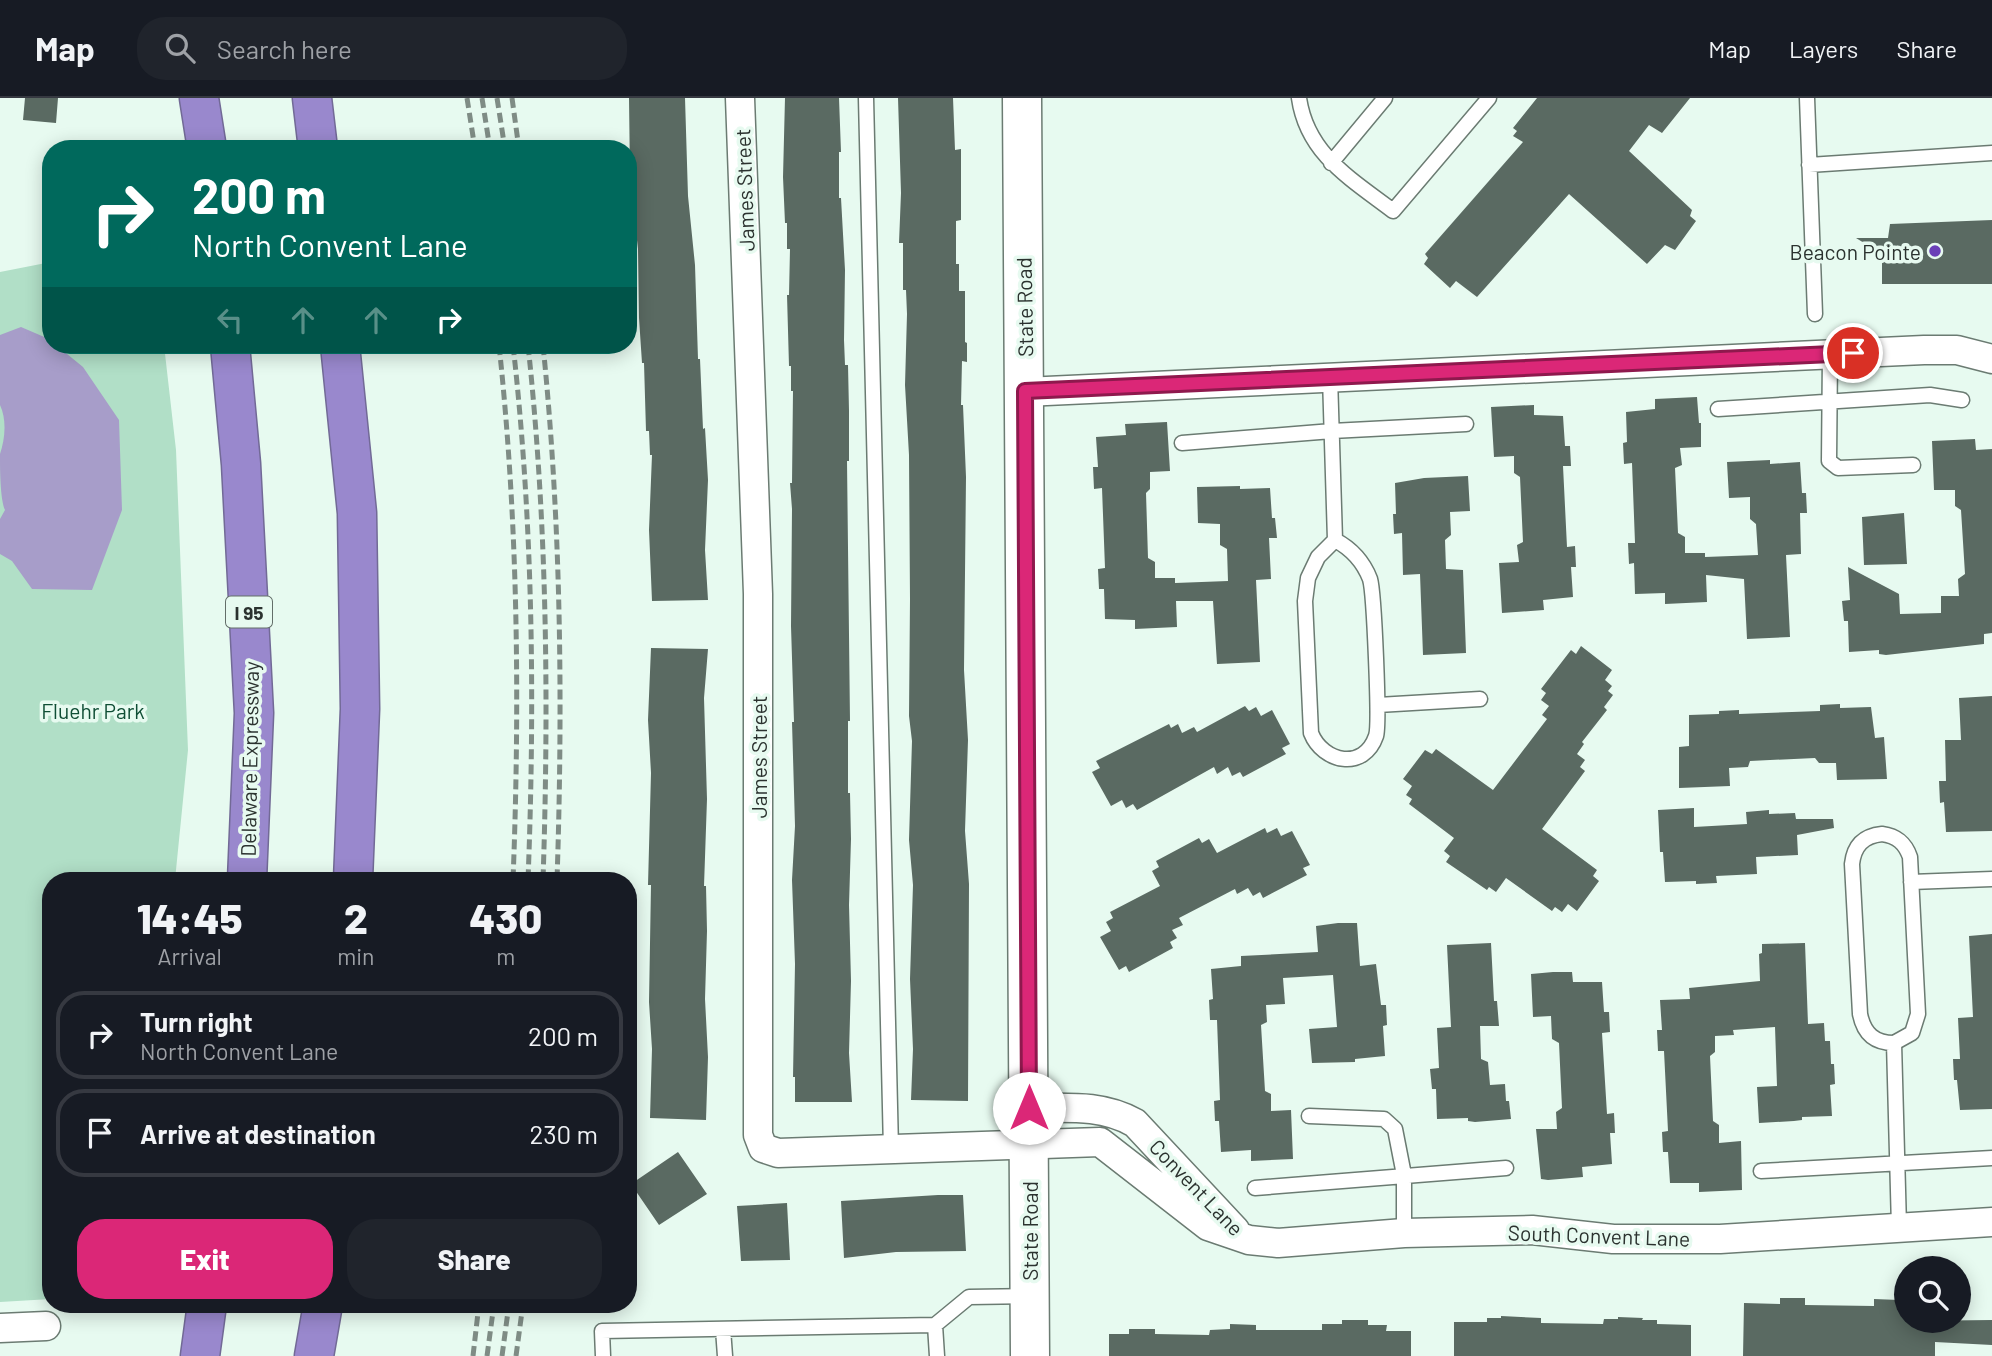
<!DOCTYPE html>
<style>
:root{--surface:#171b24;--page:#20242c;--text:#f1f3f6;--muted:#9ea1a6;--line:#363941;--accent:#db2777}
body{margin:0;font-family:Barlow,sans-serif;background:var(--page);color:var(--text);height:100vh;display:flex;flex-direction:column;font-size:26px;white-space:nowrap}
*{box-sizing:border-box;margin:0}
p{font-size:23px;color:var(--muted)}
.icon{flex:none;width:38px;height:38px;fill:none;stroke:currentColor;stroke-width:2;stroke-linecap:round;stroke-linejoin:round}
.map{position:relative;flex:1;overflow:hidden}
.details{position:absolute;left:42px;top:774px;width:595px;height:441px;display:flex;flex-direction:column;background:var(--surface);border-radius:28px;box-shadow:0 4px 18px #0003}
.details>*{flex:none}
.guide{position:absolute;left:42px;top:42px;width:595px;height:214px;border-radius:28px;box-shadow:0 4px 18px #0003;background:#00695c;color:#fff;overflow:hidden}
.fabs{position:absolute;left:1894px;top:1158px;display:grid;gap:14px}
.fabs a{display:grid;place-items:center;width:77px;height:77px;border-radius:50%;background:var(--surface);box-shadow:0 4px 18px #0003;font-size:35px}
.pin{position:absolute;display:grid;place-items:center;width:60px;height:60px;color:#fff;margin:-30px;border:4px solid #fff;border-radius:50%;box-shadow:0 2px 7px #0007}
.me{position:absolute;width:77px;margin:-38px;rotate:0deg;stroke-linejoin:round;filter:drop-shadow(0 0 5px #0008)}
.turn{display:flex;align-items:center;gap:24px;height:147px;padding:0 35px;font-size:32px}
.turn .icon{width:91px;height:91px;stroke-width:2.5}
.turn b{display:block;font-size:49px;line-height:60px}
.lanes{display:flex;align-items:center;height:66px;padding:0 35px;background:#0003;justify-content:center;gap:35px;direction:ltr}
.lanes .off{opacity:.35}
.eta{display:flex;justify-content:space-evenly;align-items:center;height:119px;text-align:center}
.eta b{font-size:42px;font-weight:800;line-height:49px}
.cta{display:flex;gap:14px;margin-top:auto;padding:14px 35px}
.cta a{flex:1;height:80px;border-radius:28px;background:var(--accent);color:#fff;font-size:28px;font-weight:800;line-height:80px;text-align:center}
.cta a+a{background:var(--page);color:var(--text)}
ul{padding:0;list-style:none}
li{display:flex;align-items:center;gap:21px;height:88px;margin:0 14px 10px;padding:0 21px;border:4px solid var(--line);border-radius:28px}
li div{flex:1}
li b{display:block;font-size:26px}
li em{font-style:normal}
header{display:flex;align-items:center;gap:42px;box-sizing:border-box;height:98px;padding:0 35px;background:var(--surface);border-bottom:2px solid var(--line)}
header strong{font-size:33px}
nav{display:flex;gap:38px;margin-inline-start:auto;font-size:24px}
.search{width:490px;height:63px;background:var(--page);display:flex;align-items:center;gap:18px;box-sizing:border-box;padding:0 24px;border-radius:28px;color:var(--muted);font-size:26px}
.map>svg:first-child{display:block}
</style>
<header>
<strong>Map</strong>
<div class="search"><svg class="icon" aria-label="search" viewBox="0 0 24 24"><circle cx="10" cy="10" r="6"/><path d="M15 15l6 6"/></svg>Search here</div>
<nav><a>Map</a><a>Layers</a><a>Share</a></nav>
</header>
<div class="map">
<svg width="1992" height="1258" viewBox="0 0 1992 1258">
<rect width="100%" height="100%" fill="#e7faf0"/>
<!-- green -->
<path fill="#b1dfc7" d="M51 164V247H164L176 352 188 652 175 782H51V1201L0 1204V174Z"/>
<!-- water -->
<path fill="#a79dc9" d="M21 229 49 241 51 247H56L83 269 119 322 122 412 92 492 32 491 12 463 0 456V421L5 412C0 401 0 369 0 356 5 341 7 322 0 307V237Z"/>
<!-- building -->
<path fill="#5a6a62" d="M25 0H58L56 25 23 22Z
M629 0H685L688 98 695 167 698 261H700L703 331 705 330 708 382 705 452 708 502 652 503 649 432 652 357H650L649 333H646L644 265H642L639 220 638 151 630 79Z
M785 0H839L841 54H839V100H841L845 172 844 242 845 267H848L849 313V363H847L850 623H848V695H850L851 741 849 807 851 883 849 955 852 1004H795V979H793L795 866 792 782 795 728 792 624H794L791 528 792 411 790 385H792L793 293H791V268H789L787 197H789L790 151H787V125H785L783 79Z
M898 0H953L955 52 961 51V122L956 123V166H959V193H965V244L967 245V264L962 263 961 307H963L966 379 964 572 968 642 965 733 969 786 968 1003 911 1002 913 951 910 881 913 787 909 742 912 643 909 618 910 501 909 357 905 287 907 216 906 192H903V145H899L901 95Z
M1537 0H1690L1662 35 1649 27 1629 53 1692 112 1690 118 1696 123 1675 152 1665 147 1647 166 1569 96 1477 199 1456 183 1450 190 1424 166 1428 160 1425 156 1523 44 1513 38 1517 33 1513 30Z
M1992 122V186H1882V156L1856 140H1888L1890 126Z
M1697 299 1699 325H1701V349L1680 350 1682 367 1675 370 1678 435 1685 439V455H1705V459L1758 457 1756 426 1750 421V399L1729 400 1727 364 1770 362V366L1800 364 1802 395H1806L1807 415H1800L1801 456 1786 457 1790 539 1747 541 1744 481 1706 477 1707 504 1665 506V495L1635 496 1634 465 1629 466 1628 445H1635L1632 365 1624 366 1623 345 1627 344 1626 314 1655 311V301Z
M1534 307V317L1563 318 1565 348H1570L1571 368H1563L1567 449 1575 448 1576 469H1571L1573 499 1543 502 1544 512 1502 515 1499 465 1519 464 1517 447 1523 444 1520 379 1514 375V358L1494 359 1491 309Z
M1167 324 1170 373 1150 374V391L1146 395 1148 460 1155 464V480H1175V485L1228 483 1227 451 1220 447V426L1198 425 1197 389 1240 388V391L1270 390 1272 420H1275L1277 440H1269L1271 481 1256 482 1260 564 1217 566 1213 503H1176L1177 529 1135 531V522L1105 521 1104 491H1099L1098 471 1105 470 1102 390 1094 391 1093 369H1098L1096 339 1126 337 1125 326Z
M1975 341 1976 352 1992 351V535L1984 536V546L1886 557 1879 556V552L1849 554 1848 523H1844L1842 503 1850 502 1848 469 1899 496 1900 516 1941 515V498H1959L1958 481 1965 476 1961 412 1955 408V392H1934L1932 343Z
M1468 378 1470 413 1450 414 1451 437 1445 442 1446 471 1463 472 1466 555 1423 557 1420 476 1403 477 1402 435 1394 436 1393 416H1396L1395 385 1424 380Z
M1904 415 1907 466 1864 467 1862 419Z
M1581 548 1612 572 1605 582 1612 588 1608 593 1613 597 1604 609 1607 612 1582 644 1584 646 1577 656 1585 662 1580 669 1585 673 1542 731 1597 772 1593 778 1599 783 1577 813 1568 806 1562 814 1555 809 1552 813 1506 780 1496 794 1489 789 1487 792 1446 764 1450 758 1444 753 1454 740 1409 706 1412 701 1406 697 1412 688 1403 681 1425 652 1432 656 1436 651 1493 692 1547 621 1542 617 1549 608 1541 602 1546 595 1541 591 1571 552 1576 556Z
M651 550 708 551 704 600 707 701 704 788H706L707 833 705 901 708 959 706 1022 650 1020 652 951 649 904 651 787H648L651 675 648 622Z
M1992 598V733L1946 734 1944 704 1940 705 1939 683H1946L1945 642H1961L1959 600Z
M1840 606V610L1871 609 1875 640 1884 639 1887 681 1837 682 1836 665H1819L1815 660 1750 663 1748 669 1729 670 1730 688 1679 690V649L1689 648V617L1719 616V613L1739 612V616L1820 613V607Z
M1245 608 1249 613 1256 609 1261 618 1272 612 1290 646 1282 650 1286 656 1243 679 1240 674 1232 678 1228 669 1217 676 1214 669 1137 712 1133 706 1126 710 1122 702 1111 708 1092 674 1100 670 1096 663 1169 626 1171 630 1178 626 1182 635 1194 629 1197 634Z
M1694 710V729L1747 726 1746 714 1769 712V716L1795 715 1796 721H1833L1834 730 1797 737 1798 757 1756 759 1757 776 1716 778 1717 785 1696 786V783L1665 784 1663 754H1660L1658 712Z
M1265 730 1267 735 1277 730 1281 738 1292 733 1310 767 1303 770 1307 777 1263 800 1260 794 1253 798 1248 790 1237 796 1235 791 1179 820 1183 827 1172 832 1177 840 1170 844 1173 850 1129 874 1126 868 1119 872 1100 839 1111 833 1106 824 1113 820 1110 814 1160 788 1152 773 1159 769 1156 763 1199 740 1202 745 1209 741 1217 755Z
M1338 825H1357L1360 868 1376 866 1381 907H1386L1387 927 1383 928 1385 958 1355 961V964L1312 965 1309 931 1337 929 1333 877 1283 880 1285 906 1266 907 1267 924 1261 927 1265 993 1271 996V1013L1291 1012 1293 1061 1251 1063V1052L1221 1054 1219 1023H1215L1214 1003 1220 1002 1217 922H1210L1209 902 1213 901 1211 871 1241 868V858L1318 854 1316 828Z
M1992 836V1011L1960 1012 1957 982H1954L1953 961H1960L1958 920 1973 919 1969 838Z
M1491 845 1494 903H1497L1499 928H1480L1481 961 1488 964 1490 987 1505 986 1506 1003H1509L1511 1021 1475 1024 1468 1023V1020L1437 1021 1436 991H1432L1430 971 1439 970 1437 930 1451 929 1447 847Z
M1805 845 1808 926 1824 925 1825 943H1830L1831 966H1834L1835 986 1830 987 1832 1018 1802 1019V1022L1794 1023 1759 1025 1757 989 1777 988 1775 929 1733 932 1734 937 1715 938V954L1710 958 1713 1023 1719 1027V1045L1741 1043 1742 1092 1699 1094V1085H1670L1668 1054H1663L1662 1034 1668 1033 1664 953H1658L1657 932H1662L1660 902 1690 901 1689 890 1760 883 1759 856 1762 855V846Z
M1553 874H1572L1573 884H1602L1604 914H1609L1610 934 1602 935 1607 1016 1614 1015 1615 1035H1610L1612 1066 1582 1069 1583 1079 1548 1082 1541 1081 1536 1031H1557L1556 1014 1562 1010 1559 945 1552 941 1551 918 1533 919 1531 876Z
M678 1054 707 1096 659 1127 631 1086Z
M938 1097H963L966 1153 896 1154 844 1160 841 1103Z
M787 1105 790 1162 741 1163 737 1108Z
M1780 1200H1805V1207L1874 1208V1201L1899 1202V1207H1906V1223L1992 1222V1247L1935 1244V1258H1743L1744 1205 1780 1206Z
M1501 1218 1541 1220V1225L1603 1226 1604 1221H1618V1219L1643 1220 1642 1222H1657V1226L1691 1227V1258H1454V1224H1487V1220H1501Z
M1342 1222H1368V1227H1387L1386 1233H1411V1258H1109V1236H1129V1231H1155V1236L1209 1237 1210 1232 1230 1231V1226L1256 1227V1232H1322V1226H1342Z"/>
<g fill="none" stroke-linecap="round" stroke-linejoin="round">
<defs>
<path id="lane" d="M866 0 891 1051
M1299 0C1307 56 1351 81 1393 113L1489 0
M1807 0 1815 216
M1331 65 1385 0
M1809 67 1992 55
M1830 256 1829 363 1838 370 1913 367
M1330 279 1335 442 1318 459 1308 480 1305 503 1311 635C1323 665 1364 673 1376 638 1380 627 1374 494 1370 481 1363 463 1352 451 1335 442
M1718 311 1930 297 1962 302
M1182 345 1332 333 1466 326
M1378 607 1480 601
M1882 736C1897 738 1905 745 1910 759L1918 916 1912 935 1894 945C1875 945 1864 936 1860 916L1852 766C1854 748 1863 738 1882 736Z
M1911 784 1992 781
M1894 945 1899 1129
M1309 1018 1384 1021 1395 1031 1404 1077V1135
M1761 1073 1992 1060
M1255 1090 1506 1070
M935 1227 937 1258
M723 1231 725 1258
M603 1258 602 1233 935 1227 969 1199 1028 1198"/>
<path id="street" d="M740 0 758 496V1037L763 1050 778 1055 1100 1044 1208 1128 1249 1142 1278 1145 1404 1135 1532 1132 1613 1141H1720L1992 1124
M1025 294 1924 252H1957L1992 261
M1029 1010C1066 1010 1102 1006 1135 1025L1235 1132
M0 1230 46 1228"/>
<path id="secondary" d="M1022 0 1030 1258"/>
<path id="highway" d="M199 0 207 51
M312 0 318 51
M230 247 241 366 254 615 247 782
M340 247 357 415 360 611 353 782
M200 1258 207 1206
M314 1258 323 1206"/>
</defs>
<!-- lane casing -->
<use href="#lane" stroke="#6b7b72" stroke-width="17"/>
<!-- street casing -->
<use href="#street" stroke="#6b7b72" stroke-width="31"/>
<!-- secondary casing -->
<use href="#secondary" stroke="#6b7b72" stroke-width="41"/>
<!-- highway casing -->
<use href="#highway" stroke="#726a96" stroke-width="41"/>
<!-- lane -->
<use href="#lane" stroke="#fff" stroke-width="14"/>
<!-- street -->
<use href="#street" stroke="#fff" stroke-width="28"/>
<!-- secondary -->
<use href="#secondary" stroke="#fff" stroke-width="38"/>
<!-- highway -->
<use href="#highway" stroke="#9988cd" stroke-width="38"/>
<!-- rail -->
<path stroke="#7f8c85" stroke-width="5" stroke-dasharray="10 5" stroke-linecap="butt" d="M467 0 475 51
M482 0 490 51
M497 0 505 51
M512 0 519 51
M499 247C518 424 520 604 513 782
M513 247C533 424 535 604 528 782
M528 247C547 424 549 604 543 782
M543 247C561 425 563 604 557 782
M473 1258 479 1206
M487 1258 494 1206
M502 1258 509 1206
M516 1258 523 1206"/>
</g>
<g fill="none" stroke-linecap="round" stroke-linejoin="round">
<defs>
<path id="route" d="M1029 1010 1025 293 1853 255"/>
</defs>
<!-- route casing -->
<use href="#route" stroke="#8e194d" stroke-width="18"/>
<!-- route -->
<use href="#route" stroke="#db2777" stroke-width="12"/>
</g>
<!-- markers -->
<circle fill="#6a3fb7" stroke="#e7faf0" stroke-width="2.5" cx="1935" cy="153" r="7"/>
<g text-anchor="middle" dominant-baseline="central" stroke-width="7" stroke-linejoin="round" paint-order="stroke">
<!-- shield labels -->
<rect fill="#e7faf0" stroke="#636e69" stroke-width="2" x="226" y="498.5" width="46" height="31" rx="5"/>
<g font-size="19" font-weight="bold" fill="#2b322f">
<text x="249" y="514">I 95</text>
</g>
<!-- street labels -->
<g font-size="21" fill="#2b322f" stroke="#e7faf0">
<text transform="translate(744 92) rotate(-92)">James Street</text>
<text transform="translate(1024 209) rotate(-91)">State Road</text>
<text transform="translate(758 659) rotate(-90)">James Street</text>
<text transform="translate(249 661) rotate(-89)">Delaware Expressway</text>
<text transform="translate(1197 1089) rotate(46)">Convent Lane</text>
<text transform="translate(1029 1133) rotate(-90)">State Road</text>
<text transform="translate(1599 1137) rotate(2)">South Convent Lane</text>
</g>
<!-- poi labels -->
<g font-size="21" fill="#2b322f" stroke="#e7faf0" text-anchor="end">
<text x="1921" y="153">Beacon Pointe</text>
</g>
<!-- park labels -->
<g font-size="21" fill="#0f4e35" stroke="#e7faf0">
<text x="93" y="612">Fluehr Park</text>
</g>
</g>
</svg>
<div class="fabs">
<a><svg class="icon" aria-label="search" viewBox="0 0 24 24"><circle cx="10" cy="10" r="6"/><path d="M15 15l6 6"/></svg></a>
</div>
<div class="pin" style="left:1853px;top:255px;background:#d93025"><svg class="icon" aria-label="arrive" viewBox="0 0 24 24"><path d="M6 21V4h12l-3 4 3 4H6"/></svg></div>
<svg class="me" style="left:1029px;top:1010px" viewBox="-20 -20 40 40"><circle r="19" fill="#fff"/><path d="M0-13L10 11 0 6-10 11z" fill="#db2777"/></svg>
<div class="guide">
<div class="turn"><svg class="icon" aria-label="right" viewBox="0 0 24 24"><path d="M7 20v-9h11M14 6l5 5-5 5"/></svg><div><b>200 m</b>North Convent Lane</div></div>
<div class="lanes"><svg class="icon off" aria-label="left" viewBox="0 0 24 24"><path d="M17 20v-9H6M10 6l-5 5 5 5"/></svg><svg class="icon off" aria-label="ahead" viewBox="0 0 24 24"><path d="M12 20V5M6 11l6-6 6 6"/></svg><svg class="icon off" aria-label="ahead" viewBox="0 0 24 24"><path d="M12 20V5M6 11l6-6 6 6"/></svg><svg class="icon" aria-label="right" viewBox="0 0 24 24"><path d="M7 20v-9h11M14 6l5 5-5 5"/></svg></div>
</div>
<section class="details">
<div class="eta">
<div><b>14:45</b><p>Arrival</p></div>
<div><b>2</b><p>min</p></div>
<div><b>430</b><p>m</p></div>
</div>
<ul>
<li><svg class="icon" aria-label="right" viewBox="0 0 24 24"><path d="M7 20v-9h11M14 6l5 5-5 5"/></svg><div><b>Turn right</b><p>North Convent Lane</p></div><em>200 m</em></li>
<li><svg class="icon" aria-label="arrive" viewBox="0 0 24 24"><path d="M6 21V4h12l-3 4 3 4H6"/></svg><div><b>Arrive at destination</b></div><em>230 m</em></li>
</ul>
<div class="cta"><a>Exit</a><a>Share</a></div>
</section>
</div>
